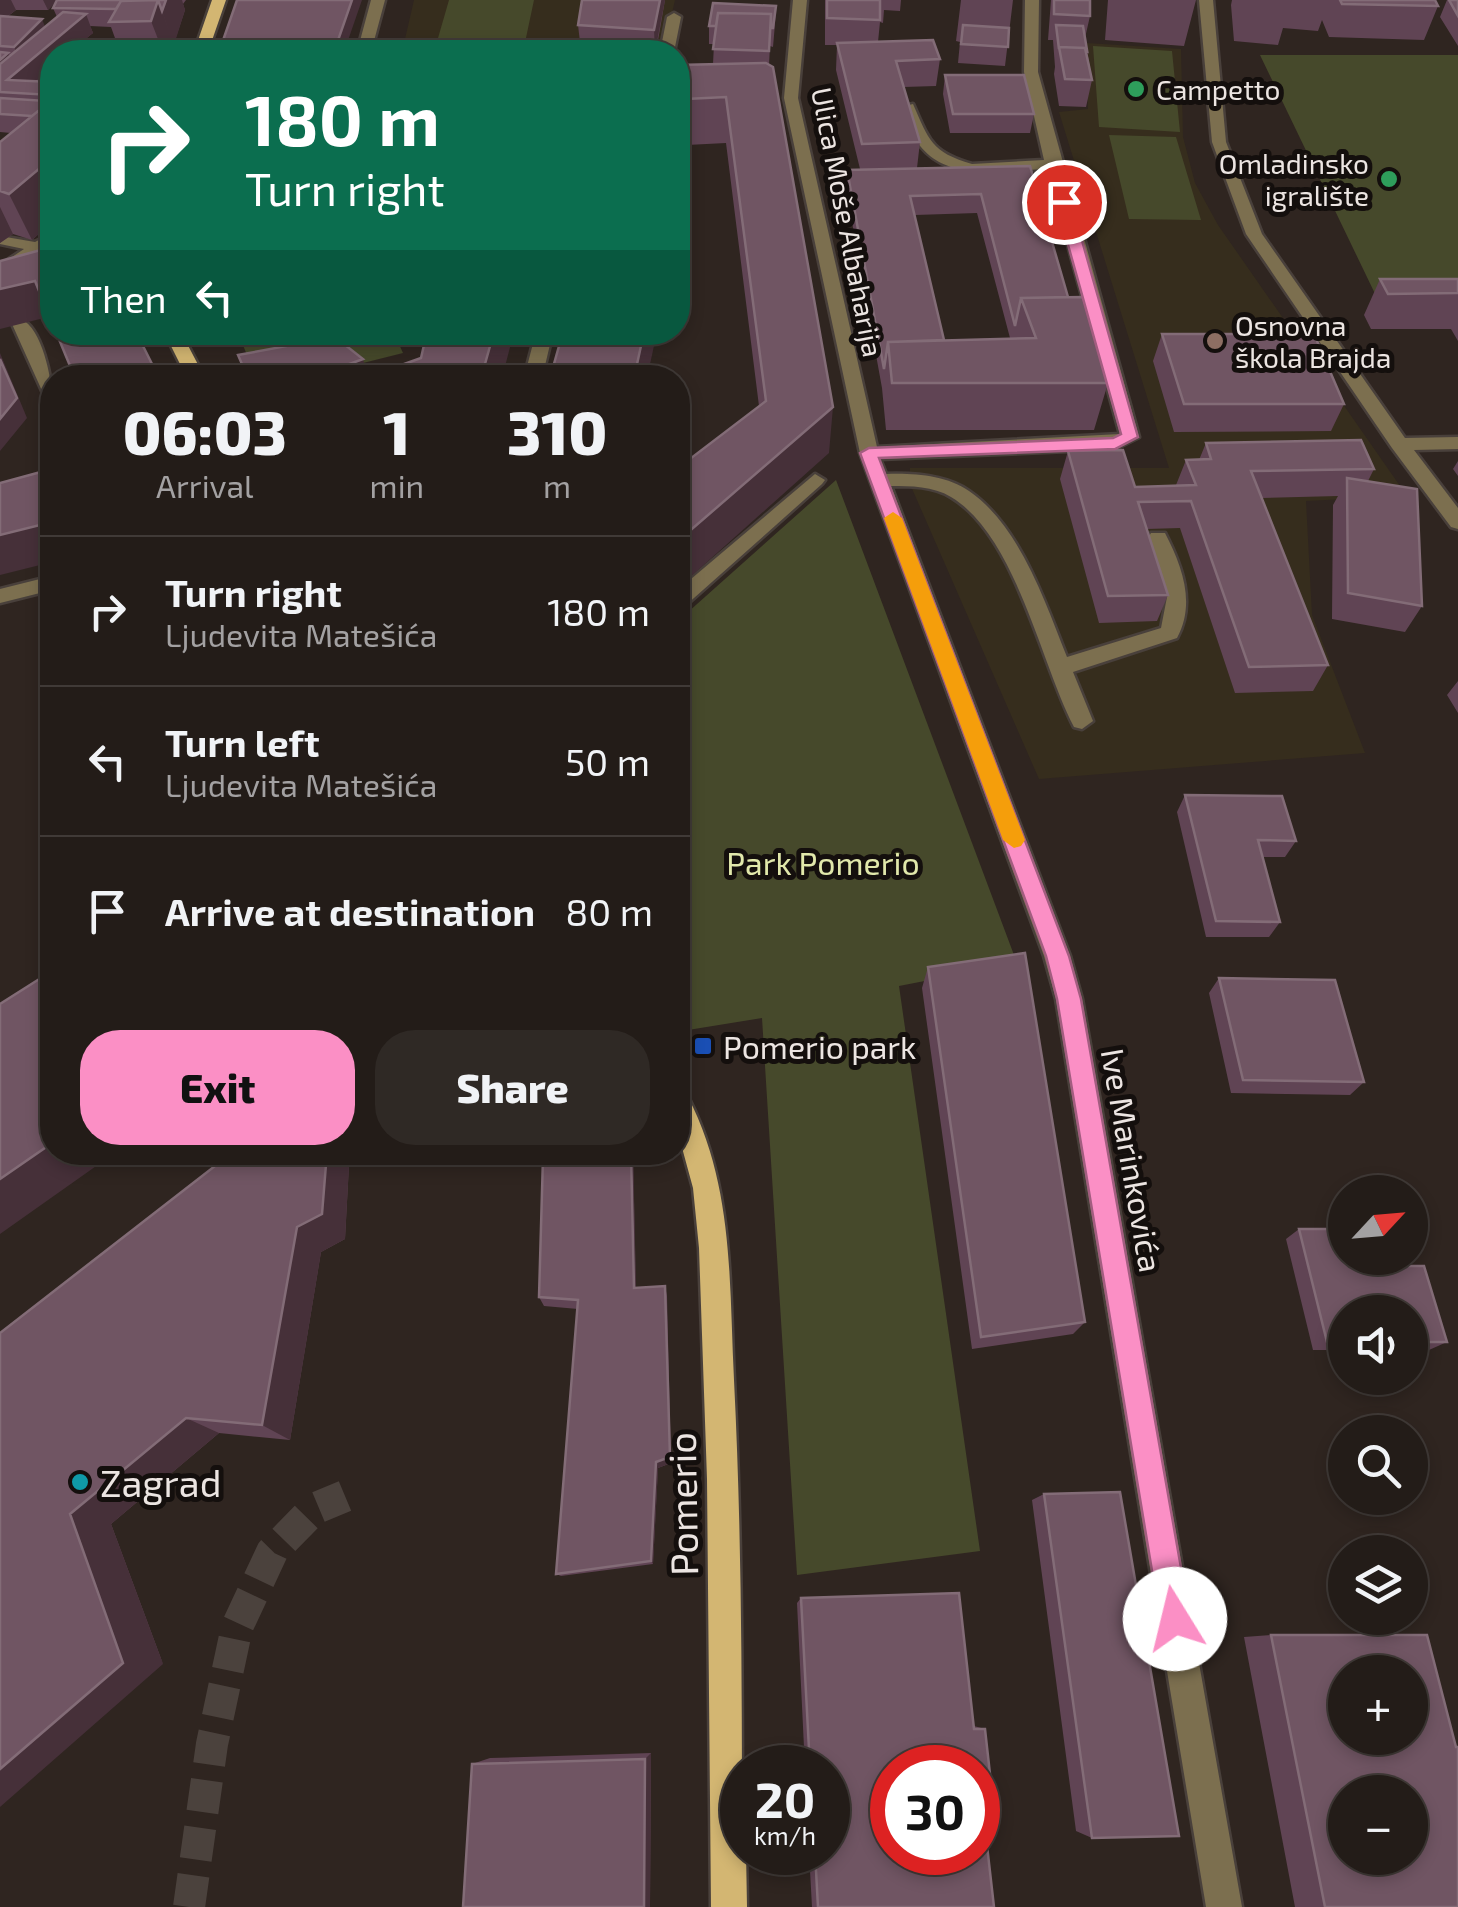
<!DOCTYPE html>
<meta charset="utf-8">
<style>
:root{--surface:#231c18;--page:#2f2925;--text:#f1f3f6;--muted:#a3a1a2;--line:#403a37;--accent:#fb8fc5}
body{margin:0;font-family:"Exo 2",sans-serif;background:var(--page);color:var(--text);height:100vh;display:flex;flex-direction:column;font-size:38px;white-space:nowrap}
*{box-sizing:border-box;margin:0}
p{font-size:32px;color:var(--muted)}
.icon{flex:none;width:55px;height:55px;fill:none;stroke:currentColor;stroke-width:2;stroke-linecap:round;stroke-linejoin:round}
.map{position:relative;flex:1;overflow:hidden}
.panel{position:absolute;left:40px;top:365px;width:650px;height:800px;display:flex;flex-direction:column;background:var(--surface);border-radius:40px;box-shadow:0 5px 15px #0003,0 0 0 2px var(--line)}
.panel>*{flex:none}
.top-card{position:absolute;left:40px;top:40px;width:650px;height:305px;border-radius:40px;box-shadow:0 5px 15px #0003,0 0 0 2px var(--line);background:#0b6e4f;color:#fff;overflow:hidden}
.needle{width:65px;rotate:64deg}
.fabs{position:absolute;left:1328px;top:1175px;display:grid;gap:20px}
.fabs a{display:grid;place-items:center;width:100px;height:100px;border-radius:50%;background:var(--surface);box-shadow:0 5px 15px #0003,0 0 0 2px var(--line);font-size:50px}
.speed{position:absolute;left:720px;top:1745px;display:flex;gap:20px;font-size:50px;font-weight:700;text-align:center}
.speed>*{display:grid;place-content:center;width:130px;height:130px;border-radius:50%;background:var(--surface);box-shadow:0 5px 15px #0003,0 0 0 2px var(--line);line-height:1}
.speed small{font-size:25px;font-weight:400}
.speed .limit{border:15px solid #d22;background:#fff;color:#111}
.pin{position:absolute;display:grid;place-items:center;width:85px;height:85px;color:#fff;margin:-42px;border:5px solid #fff;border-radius:50%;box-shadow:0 2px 10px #0007}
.me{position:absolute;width:110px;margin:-55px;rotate:351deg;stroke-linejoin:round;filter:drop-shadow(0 0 8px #0008)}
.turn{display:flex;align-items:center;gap:35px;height:210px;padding:0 40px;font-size:45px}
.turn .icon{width:130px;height:130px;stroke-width:2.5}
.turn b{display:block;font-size:70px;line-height:85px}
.then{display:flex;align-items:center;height:95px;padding:0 40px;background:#0003;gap:20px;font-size:38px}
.eta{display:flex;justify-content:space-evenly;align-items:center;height:170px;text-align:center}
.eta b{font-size:60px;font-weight:800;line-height:70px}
.button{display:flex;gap:20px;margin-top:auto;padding:20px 40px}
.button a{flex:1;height:115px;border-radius:40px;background:var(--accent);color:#111;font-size:40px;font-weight:800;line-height:115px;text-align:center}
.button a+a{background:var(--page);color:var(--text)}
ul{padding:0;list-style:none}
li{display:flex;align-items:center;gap:30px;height:150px;padding:0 40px;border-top:2px solid var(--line)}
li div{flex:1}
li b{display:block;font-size:38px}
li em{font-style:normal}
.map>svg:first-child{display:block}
</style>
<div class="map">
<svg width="1458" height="1907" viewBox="0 0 1458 1907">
<rect width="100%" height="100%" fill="#2f2520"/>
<!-- education -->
<path fill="#362d1d" d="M414 0H675L663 52H402Z
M1087 43 1181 49 1183 137 1195 183 1218 225 1407 496 1306 501 1312 615 1365 753 1039 779 910 484V468H1169L1059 112 1088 109Z"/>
<!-- green -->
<path fill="#46492b" d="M449 0H534L523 52H434Z
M1093 46 1172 51 1180 132 1099 127Z
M1260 55H1458V302H1379Z
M1109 135 1176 137 1201 220 1129 219Z
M238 333H394L403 353 307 377H256Z
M836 480 1017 963 899 986 980 1551 797 1575 762 1018 688 1030 678 1014V621Z"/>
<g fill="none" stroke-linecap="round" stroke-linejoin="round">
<!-- minor-tunnel -->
<path stroke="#4b423d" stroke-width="32" stroke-dasharray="32 16" stroke-linecap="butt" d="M189 1907 212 1744 237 1627 272 1552 314 1509 345 1496"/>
<defs>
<path id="minor" d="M371 0H385L371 52H357Z
M793 0H807L798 98 877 447 1120 434 1047 169C980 172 924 186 901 107L913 104C929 140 931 152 972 164L1044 160 1024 72 1025 0H1039L1038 72 1139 437 1115 449 880 459 886 474C914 473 946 475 969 491 1020 526 1045 602 1067 657L1161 628 1167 597 1148 538 1151 533H1165C1182 566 1196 603 1177 638L1073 672 1093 721 1082 729 1074 727C1041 664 1016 536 951 497 933 486 911 486 891 486L1070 956 1082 999 1242 1907H1206L1056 999 1044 956 860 453 784 98Z
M1199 0H1213L1226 142 1262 234 1405 438 1458 437V449L1414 450 1458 508V529L1451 527 1392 448 1246 234 1212 142Z
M674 13 681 17 674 52H660L667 17Z
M52 233V254L40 253 0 277V265L24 249 0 244V236L35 242Z
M21 319C42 328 52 379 52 398L43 393 12 324Z
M536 332H553L542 378H524Z
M815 474 825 480 822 484 685 606 678 608V590Z
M52 576V590L0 603V589Z"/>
<path id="major" d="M212 0H226L208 52H194Z
M164 332H181L205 378H187Z
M678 1094 688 1097C734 1186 729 1283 734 1380 742 1538 742 1697 742 1852H746L747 1907H711L707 1479 699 1248 693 1188 678 1133Z"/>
</defs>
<!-- minor casing -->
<use href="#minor" stroke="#49403b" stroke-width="5"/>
<!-- major casing -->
<use href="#major" stroke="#49403b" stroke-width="5"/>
<!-- minor -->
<use href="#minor" fill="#7c6f4f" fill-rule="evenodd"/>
<!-- major -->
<use href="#major" fill="#d3b672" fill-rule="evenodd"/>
</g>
<!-- wall -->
<path fill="#604454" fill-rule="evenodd" d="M0 0H57L48 10H16L7 17 45 27 57 17 53 8 57 0H186L183 4 185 10 171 52H120L111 27 90 26 93 33 69 52H52V67L36 81 52 82V222L32 240 13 234 0 243V142L11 133 0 132Z
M665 0 656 52 581 51 578 25Z
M825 0H901L900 11 884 10 883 23 880 22 878 42 940 59 936 86 904 87 920 142 917 168 1030 166 1068 297 1108 383 1094 430H886L882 388 846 189 847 170 860 169 836 70 837 45H825ZM977 213 1010 338 944 340 915 215Z
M961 0H1013L1005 66 958 63 960 42 956 41Z
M1051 0H1090V16L1085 38 1092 80 1086 107 1059 106 1054 74 1055 67 1053 40H1048Z
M1108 0H1196L1184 46 1105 40Z
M1232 0H1435L1438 6 1424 40 1329 37 1322 20 1318 31 1283 28 1278 45 1234 41 1231 5Z
M1447 0H1458V46L1440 17Z
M776 6 775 24 773 47 770 46 769 65 829 453 759 406 726 143 687 145 678 65 713 64 714 44H709V26Z
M945 75 1034 114 1030 133H950L943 94Z
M1380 279H1458V341L1451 329H1371L1364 315Z
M1162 334 1344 404 1331 431 1174 432 1153 361Z
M1206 443 1374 469 1368 481 1422 606 1405 632 1332 619 1333 505 1338 496 1262 498 1328 665 1313 691 1235 693 1180 528 1147 529 1168 595 1157 621 1099 623 1060 479 1068 451 1135 487 1176 485 1186 460H1199Z
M1458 461V476L1453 469Z
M1458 681V713L1447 695Z
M1185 795 1296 841 1285 857H1262L1280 922 1269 937H1206L1177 812Z
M928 967 1085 1322 1073 1334 972 1349 922 988Z
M1219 978 1364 1082 1350 1095 1231 1093 1209 993Z
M536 1152H633L636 1288 665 1286 667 1296 671 1463 658 1468 653 1564 561 1576 556 1574 578 1309 544 1306 539 1297 543 1163Z
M349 1165 345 1239 321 1252 290 1440 219 1433 111 1524 163 1664 0 1333Z
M1299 1229 1398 1266 1447 1342 1429 1350H1410V1312H1345V1350H1313L1286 1239Z
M1044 1494 1092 1838 1076 1831 1032 1500Z
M801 1598 974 1726 985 1729 980 1784 994 1907H812L809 1852H828V1768H805L797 1603Z
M1271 1635 1458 1747V1907H1295L1244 1637Z
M651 1753 650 1907 472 1764 490 1758Z"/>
<!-- shaded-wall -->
<path fill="#463039" d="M0 0H11L16 10 0 22Z
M43 0H57V1L48 10Z
M158 0 174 45 171 52H163L151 21Z
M166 0H182L185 10 174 45 162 11Z
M352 0H362L344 52H334Z
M660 0H665L655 52 654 30Z
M86 14 93 33 69 52H52V67L22 93 0 85V60L8 53 17 72Z
M42 19 49 37 22 66 14 47Z
M686 99 687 145 678 185V133Z
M52 158V222L32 240 9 194Z
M0 207 13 234 0 243Z
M35 281 52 316 0 329V289Z
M494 332H514L502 378H481Z
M644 332H657L647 378H634Z
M0 353 27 418 0 451Z
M363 359 368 378H335L333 370Z
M833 407 829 453 678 588V541Z
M52 522V562L0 575V535Z
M52 1143V1152H116L0 1234V1179Z
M327 1152H383L349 1165 345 1239 321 1252 290 1440 262 1425 297 1227Z
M631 1152H633L636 1298 634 1288Z
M665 1286 671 1463 658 1468 653 1564 651 1561Z
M186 1418 219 1433 111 1524 163 1664 0 1807V1769L70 1514Z
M651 1753 650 1907H644L645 1759Z"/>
<!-- building -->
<path fill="#705563" stroke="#836c77" stroke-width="2.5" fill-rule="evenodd" d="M57 0H130L121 1 116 9 53 8Z
M130 0H166L162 11 158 0Z
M158 0 151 21 109 22 121 1Z
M237 0H352L334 52H219Z
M582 0H660L654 30 578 25Z
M827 0H880V20L827 18Z
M1054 0H1090V16L1054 14Z
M1340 0H1435L1438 6 1342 4Z
M1449 0H1458V16Z
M713 3 776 6 773 28H771V14L718 13 716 26H709Z
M63 12 86 14 7 80 52 82V92L51 95 0 92V64Z
M718 13 771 14 769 51 713 49Z
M0 16 42 19 14 47 0 46Z
M963 25 1009 28 1008 47 961 44Z
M1056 25 1083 26 1087 50 1085 48 1059 47V49Z
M933 40 940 59 896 61 920 142 862 144 837 43Z
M1059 47 1085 48 1092 80 1065 79Z
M0 52 8 53 0 60Z
M766 63 773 67 833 407 678 541V468L766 401 726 97 686 99 678 133V65Z
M945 75H1024L1034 114H953Z
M52 92V158L9 194 0 191V142L42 108Z
M0 98 47 101 42 108 32 116 0 114Z
M1030 166 1068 297 1021 298 1015 326 981 194 910 196 944 340 888 342 884 369 847 170Z
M52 247V323L35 281 0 289V261Z
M1380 279H1458V293L1388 294Z
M1083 297 1108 383H892L888 342 1036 338 1021 298Z
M56 332H136L159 378H75Z
M427 332H494L481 378H365L421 358Z
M563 332H644L634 378H550Z
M1162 334H1314L1344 404H1184Z
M335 337 363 359 333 370 340 378H248L238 355Z
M0 359 17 398 0 419Z
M1361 440 1374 469 1251 471 1328 665 1249 667 1191 501 1138 502 1168 595 1108 596 1068 451 1123 450 1135 487 1196 485 1186 460 1211 459 1206 443Z
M52 469V522L0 535V483Z
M1347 478 1417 489 1422 606 1348 593Z
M1185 795 1282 796 1296 841 1258 840 1280 922 1216 921Z
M1025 953 1085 1322 981 1337 928 967Z
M52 971V1143L0 1179V1004Z
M1219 978 1335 980 1364 1082 1243 1080Z
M233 1152H327L322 1214 297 1227 262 1425 186 1418 70 1514 123 1663 0 1769V1333Z
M540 1152H631L634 1288 665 1286 670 1457 656 1462 651 1561 556 1574 578 1300 539 1297 543 1157Z
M1299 1229H1345V1258H1395L1398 1266H1424L1447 1342H1410V1312H1345V1342H1327Z
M1120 1492 1179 1836 1092 1838 1044 1494Z
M959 1593 974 1729H985L991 1783 980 1784 994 1907H818L815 1852H828V1768H810L801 1598ZM892 1768H978V1852H892Z
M1271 1635H1427L1456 1747H1458V1907H1325ZM1345 1672H1410V1738H1345ZM1345 1792H1410V1858H1345Z
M645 1759 644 1907H463L472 1764Z"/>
<!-- route -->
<path fill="#fb8fc5" stroke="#a35d80" stroke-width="2.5" d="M1064 198 1071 202 1138 437 1115 449 879 458 1069 956 1081 999 1190 1619 1185 1630 1175 1634 1164 1630 1160 1619 1057 999 1046 956 860 453 869 448 1113 438 1121 434 1056 202Z"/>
<!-- slow -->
<path fill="#f59e0b" d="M893 512 902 518 1025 840 1021 846 1014 848 1003 840 884 518Z"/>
<!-- markers -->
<g fill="#2e9e5b" stroke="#140f0d" stroke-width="4">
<circle cx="1136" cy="89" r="10"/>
<circle cx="1389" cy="179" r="10"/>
</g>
<circle fill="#8d6e63" stroke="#140f0d" stroke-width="4" cx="1215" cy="341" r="10"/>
<rect fill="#1a4fb4" stroke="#140f0d" stroke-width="4" x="693" y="1036" width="20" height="20" rx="5"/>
<circle fill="#0f9aa8" stroke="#140f0d" stroke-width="4" cx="80" cy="1482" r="10"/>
<g text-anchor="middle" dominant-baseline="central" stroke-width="10" stroke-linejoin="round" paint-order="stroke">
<!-- far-poi labels -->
<g font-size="28" fill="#ece5e2" stroke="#140f0d" text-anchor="start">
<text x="1156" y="89">Campetto</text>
<text x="1369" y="163" text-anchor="end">Omladinsko<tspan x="1369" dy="32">igralište</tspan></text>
<text x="1235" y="325">Osnovna<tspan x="1235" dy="32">škola Brajda</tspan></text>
</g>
<!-- far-street labels -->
<g font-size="28" fill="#ece5e2" stroke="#140f0d">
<text transform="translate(848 222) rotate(79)">Ulica Moše Albaharija</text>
</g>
<!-- park labels -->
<g font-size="32" fill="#e1e8ab" stroke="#140f0d">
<text x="823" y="862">Park Pomerio</text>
</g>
<!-- poi labels -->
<g font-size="32" fill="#ece5e2" stroke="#140f0d" text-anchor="start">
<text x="723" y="1046">Pomerio park</text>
</g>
<!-- street labels -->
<g font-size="32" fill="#ece5e2" stroke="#140f0d">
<text transform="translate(1133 1160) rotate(80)">Ive Marinkovića</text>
</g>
<!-- near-poi labels -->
<g font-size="38" fill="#ece5e2" stroke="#140f0d" text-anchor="start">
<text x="100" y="1482">Zagrad</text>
</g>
<!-- near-street labels -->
<g font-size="38" fill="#ece5e2" stroke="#140f0d">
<text transform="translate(682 1504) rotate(-91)">Pomerio</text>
</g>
</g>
</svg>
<div class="fabs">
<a><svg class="needle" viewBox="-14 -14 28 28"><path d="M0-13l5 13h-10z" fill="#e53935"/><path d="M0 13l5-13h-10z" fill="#a3a1a2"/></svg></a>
<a><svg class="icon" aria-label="sound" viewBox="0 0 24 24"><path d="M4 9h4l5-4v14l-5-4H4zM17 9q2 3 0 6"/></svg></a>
<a><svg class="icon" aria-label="search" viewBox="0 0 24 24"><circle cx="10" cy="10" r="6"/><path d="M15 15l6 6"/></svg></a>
<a><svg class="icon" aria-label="layers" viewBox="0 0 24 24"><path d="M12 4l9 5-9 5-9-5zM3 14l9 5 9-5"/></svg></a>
<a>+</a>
<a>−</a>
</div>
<div class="speed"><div>20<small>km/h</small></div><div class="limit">30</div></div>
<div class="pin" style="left:1064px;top:202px;background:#d93025"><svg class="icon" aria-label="arrive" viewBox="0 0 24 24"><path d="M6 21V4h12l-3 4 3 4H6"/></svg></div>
<svg class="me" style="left:1175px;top:1619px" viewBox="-20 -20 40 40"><circle r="19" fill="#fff"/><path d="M0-13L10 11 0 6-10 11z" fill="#fb8fc5"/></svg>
<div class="top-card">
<div class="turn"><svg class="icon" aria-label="right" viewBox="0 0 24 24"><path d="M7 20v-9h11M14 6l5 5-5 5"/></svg><div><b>180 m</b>Turn right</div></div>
<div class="then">Then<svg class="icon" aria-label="left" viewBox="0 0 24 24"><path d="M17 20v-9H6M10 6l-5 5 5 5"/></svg></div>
</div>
<section class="panel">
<div class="eta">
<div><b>06:03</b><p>Arrival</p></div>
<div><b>1</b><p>min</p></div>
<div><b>310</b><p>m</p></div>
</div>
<ul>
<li><svg class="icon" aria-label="right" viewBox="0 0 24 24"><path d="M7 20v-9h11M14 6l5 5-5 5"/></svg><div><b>Turn right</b><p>Ljudevita Matešića</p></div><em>180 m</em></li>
<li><svg class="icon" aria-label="left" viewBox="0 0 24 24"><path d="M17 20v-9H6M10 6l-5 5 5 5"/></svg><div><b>Turn left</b><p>Ljudevita Matešića</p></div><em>50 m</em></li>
<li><svg class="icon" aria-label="arrive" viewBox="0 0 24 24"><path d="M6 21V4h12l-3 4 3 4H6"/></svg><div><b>Arrive at destination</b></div><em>80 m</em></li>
</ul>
<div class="button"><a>Exit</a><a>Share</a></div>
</section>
</div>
